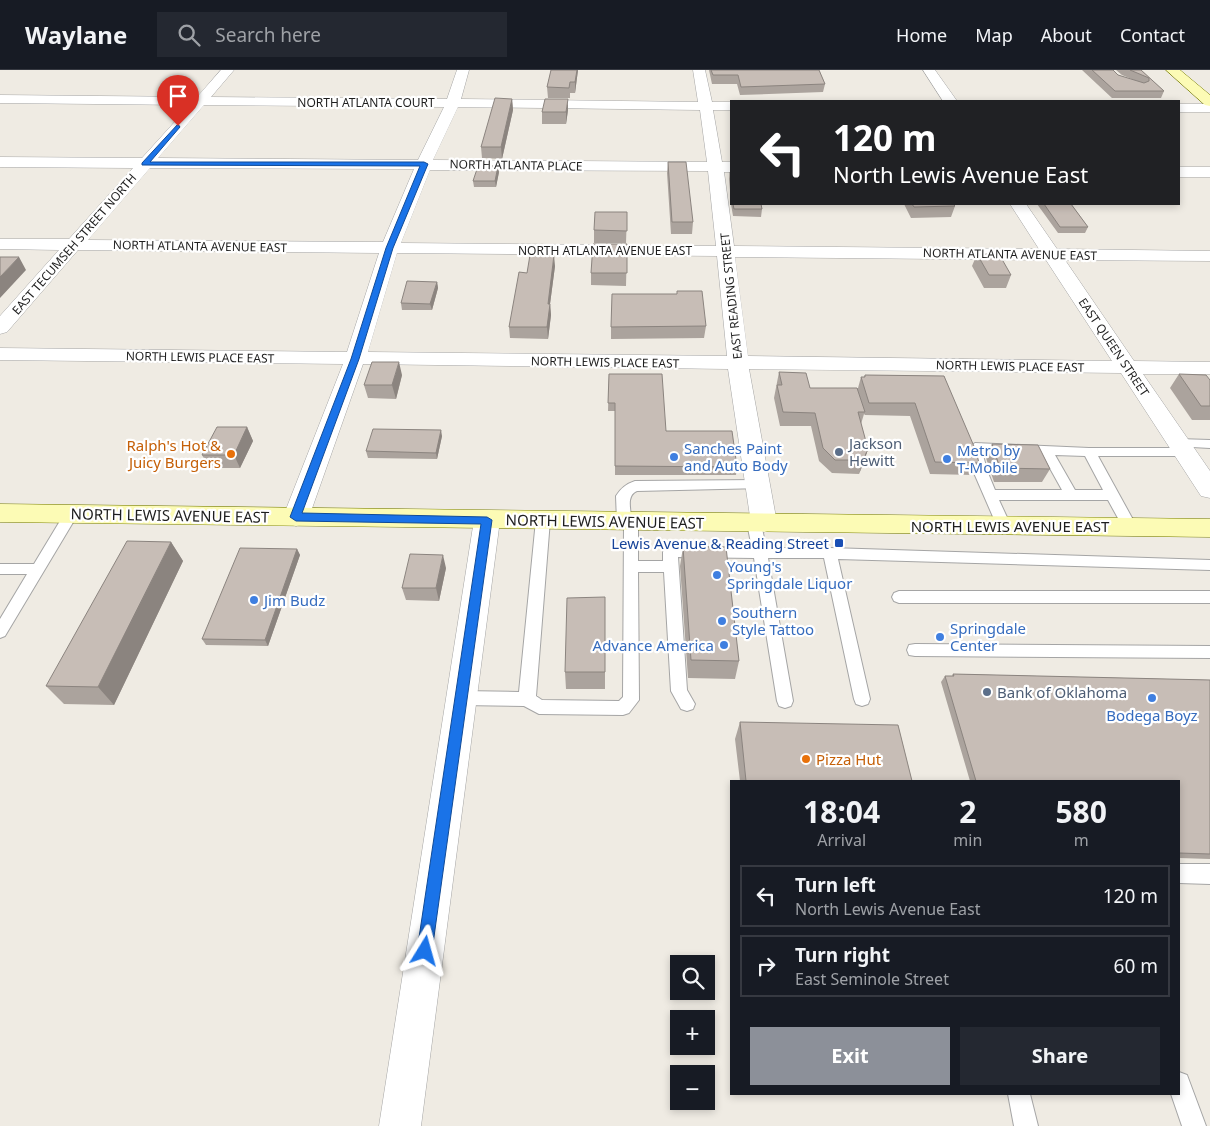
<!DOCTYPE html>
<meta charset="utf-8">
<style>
:root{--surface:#171b24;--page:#242831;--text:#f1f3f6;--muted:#9ea1a6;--line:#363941;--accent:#8c9099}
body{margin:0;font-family:"Noto Sans",sans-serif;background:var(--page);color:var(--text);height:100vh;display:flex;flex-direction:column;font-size:19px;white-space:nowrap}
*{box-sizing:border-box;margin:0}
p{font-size:16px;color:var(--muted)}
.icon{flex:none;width:28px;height:28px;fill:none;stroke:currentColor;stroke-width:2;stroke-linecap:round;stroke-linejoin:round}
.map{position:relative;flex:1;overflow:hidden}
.details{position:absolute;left:730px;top:710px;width:450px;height:315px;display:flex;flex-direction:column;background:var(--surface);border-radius:0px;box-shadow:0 2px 8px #0003}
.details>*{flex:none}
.banner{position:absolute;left:730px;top:30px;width:450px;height:105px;border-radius:0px;box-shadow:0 2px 8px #0003;background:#202124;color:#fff;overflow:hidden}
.fabs{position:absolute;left:670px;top:885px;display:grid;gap:10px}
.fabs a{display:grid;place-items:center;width:45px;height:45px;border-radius:0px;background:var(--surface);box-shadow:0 2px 8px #0003;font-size:25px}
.pin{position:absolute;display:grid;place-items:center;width:42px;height:42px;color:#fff;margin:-51px -21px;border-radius:50% 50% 50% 0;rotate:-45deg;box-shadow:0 0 5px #0007}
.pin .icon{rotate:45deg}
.me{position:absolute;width:55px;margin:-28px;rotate:8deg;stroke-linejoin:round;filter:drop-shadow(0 0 4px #0008)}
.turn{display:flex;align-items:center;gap:18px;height:105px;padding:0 20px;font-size:22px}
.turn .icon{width:65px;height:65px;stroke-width:2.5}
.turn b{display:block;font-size:35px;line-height:42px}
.eta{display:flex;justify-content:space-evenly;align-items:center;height:85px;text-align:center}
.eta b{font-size:30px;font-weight:700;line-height:35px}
.button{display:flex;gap:10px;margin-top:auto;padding:10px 20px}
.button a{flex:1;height:58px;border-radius:0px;background:var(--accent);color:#fff;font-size:20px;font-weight:700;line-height:58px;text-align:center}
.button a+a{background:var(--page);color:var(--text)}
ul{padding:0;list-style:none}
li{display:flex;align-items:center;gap:15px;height:62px;margin:0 10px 8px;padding:0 10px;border:2px solid var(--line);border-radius:0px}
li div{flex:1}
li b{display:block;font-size:19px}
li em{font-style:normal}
header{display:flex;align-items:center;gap:30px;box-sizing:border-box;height:70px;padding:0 25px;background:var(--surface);border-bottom:1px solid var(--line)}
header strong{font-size:24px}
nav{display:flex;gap:28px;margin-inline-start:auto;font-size:18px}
.search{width:350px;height:45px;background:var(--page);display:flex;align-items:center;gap:12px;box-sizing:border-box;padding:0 18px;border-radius:0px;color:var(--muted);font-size:19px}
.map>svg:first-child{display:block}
</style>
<header>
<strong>Waylane</strong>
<div class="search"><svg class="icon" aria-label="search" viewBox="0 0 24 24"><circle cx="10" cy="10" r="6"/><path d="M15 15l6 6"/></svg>Search here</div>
<nav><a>Home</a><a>Map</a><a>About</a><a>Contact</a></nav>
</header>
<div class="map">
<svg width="1210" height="1056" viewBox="0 0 1210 1056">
<rect width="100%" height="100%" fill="#efebe3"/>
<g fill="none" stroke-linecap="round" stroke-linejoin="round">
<defs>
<path id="service" d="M1178 369 1210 370V378L1174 376 1172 373 1174 370Z
M975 373 1089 378H1184L1190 382 1184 386H1098L1137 457 1135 461H1125L1108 430H999L1011 456 1009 460H999L997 456 974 403 969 377ZM982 382 1042 384 1062 420H995L988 403ZM1055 385 1085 386 1103 420H1075Z
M758 410 763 412 765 415 763 418 637 421C627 425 630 437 631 446L636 447 638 451V491H663V482L665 478 670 477 752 478 747 453 749 449H759L761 453 766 478H830L1210 490V500L838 489 870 629 868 634 862 636 856 634 854 629 824 488H768L793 631 791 636 785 638 779 636 777 631 754 488 678 487 687 620 695 634 693 639 687 641 681 639 671 621 664 502H638L639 630 629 643 623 645 539 644 524 636 461 635 455 633 453 628 455 623 461 621 519 622 536 450 538 447H548L550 450 536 626 542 630 619 631 623 627 624 456 619 455 617 451 616 426C621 418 626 414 635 411Z
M71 439 76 441 78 444 5 566 0 568V549L27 504H0V494H34L66 441Z
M899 521H1210V533H899L894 531 892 527 894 523Z
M915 574 1210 576V588L915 586 909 585 907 580 909 575Z
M1179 794H1210V814L1179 813Z
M1179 1002 1187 1005 1206 1056H1182L1171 1024H1179Z
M1008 1024H1030L1038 1056H1014Z"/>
<path id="minor" d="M221 0H234L211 27 447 29 457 0H469L461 29 698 32 693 0H705L712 32H731V40H713L722 92H731V102H724L734 176 1039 179 1010 134H1026L1057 179 1210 181V191L1065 190 1134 291 1210 292V304H1143L1210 401V428L1201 426 1121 303 749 299 777 453 773 459 764 462 755 459 751 453 728 299 363 294 309 447 305 453 296 456 287 453 283 447 343 294 0 290V278L347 282 379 183 78 180 7 262 0 264V246L59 180 0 179V169H69L133 98 0 97V87L142 88 190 35 0 33V25L197 27ZM204 35 444 37 418 90 158 88ZM458 37 700 40 707 92 433 90ZM150 98 414 99 383 172 88 170ZM430 100 708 101 716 176 401 173ZM397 183 717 186 727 286 368 282ZM735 187 1046 190 1112 291 748 286Z
M923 0H935L957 31H943Z
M1179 34H1210V42H1179Z
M1179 97H1210V107H1179Z
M487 441 496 444 500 450 421 1056H379L474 450 478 444Z"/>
<path id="secondary" d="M1166 0H1180L1210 25V36L1205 35Z
M0 434 1210 449V467L0 452Z"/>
</defs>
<!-- service casing -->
<use href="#service" stroke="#a5a5a5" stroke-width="2"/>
<!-- minor casing -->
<use href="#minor" stroke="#a5a5a5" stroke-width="1"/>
<!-- secondary casing -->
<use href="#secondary" stroke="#747a00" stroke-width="1"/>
<!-- service -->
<use href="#service" fill="#fff" fill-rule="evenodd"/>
<!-- minor -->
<use href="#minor" fill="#fff" fill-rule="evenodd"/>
<!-- secondary -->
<use href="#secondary" fill="#fcfbb5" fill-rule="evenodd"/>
</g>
<!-- wall -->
<path fill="#aba39d" d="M551 0H578L575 23H570V28H548L547 17Z
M709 0H819L825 14 823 22 740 25 737 14H712Z
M1082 0H1113L1118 5 1134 10 1122 5 1116 0H1141L1164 21 1161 28H1112Z
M512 29 513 40 502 89 482 88 481 77Z
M568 40 566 54H542V42Z
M668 92 693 152 692 164H671L667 103Z
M499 102 496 117H474L473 111Z
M730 102H731V132L729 109Z
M731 134H812L761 135 762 139 761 147 733 146Z
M904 134H953L955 136 951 147 911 148Z
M1037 134H1071L1088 157 1085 163H1058Z
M627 142 626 173H594V160Z
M627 174 626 216 591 215V203Z
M977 184 1011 205 1006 218H984L972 196Z
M555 196 550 234 551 245 548 269 510 268 509 257 527 203Z
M437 212 438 218 432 240H402L401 233Z
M677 221 706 256 704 268 611 269V257L677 224Z
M779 302 810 318H858L861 307H864L865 305 944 306 979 393 973 405 930 404 910 346 865 345 864 344 861 354 868 379 859 404 832 403 819 391 811 356H780L774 328Z
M609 304 666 361 737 397 736 405H615V341H608Z
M1179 304 1210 310V350H1192L1170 318Z
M402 305 396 329 368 328 364 315Z
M247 357 253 371 240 398H209L202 385Z
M442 366 437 389 368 388 366 381Z
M992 374 1050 399 1042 412H994L986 388Z
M171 472 183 491 114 635 64 634 46 616Z
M683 477 739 591 735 609 688 608 680 496Z
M297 479 300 485 268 576 206 575 202 569Z
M446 498 439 531 406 530 402 518Z
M605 527V619H566L565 602Z
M953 604 1210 610V789L1179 788V711H970L941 612 945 606H952Z
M740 652 912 711H740L735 669Z"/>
<!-- shaded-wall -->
<path fill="#8b847f" d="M577 0H578L575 23V12Z
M512 29 513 40 502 89 501 77Z
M568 29V40L566 54V42Z
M498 96 499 102 496 117 495 111Z
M554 185 555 196 550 234 551 245 548 269 547 257 548 234Z
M19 187 26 200 0 228V207Z
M437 212 438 218 432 240 430 234Z
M399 292 402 305 396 329 392 315Z
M247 357 253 371 240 398 234 385Z
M441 360 442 366 437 389 436 383Z
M868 379 864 392 859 404 863 390Z
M171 472 183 491 114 635 98 617Z
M297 479 300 485 268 576 265 570Z
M443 485 446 498 439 531 436 518Z"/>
<!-- building -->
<path fill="#c7bdb6" stroke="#8b847f" d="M551 0H577L575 12H570L569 18 547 17Z
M711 0H819L825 14 741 17 738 5H713Z
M1092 0H1113L1118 5 1144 13 1149 11V8L1130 0H1141L1164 21H1115Z
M495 28 512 29 501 77H481Z
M545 29H568L566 42H542Z
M668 92H686L693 152H672Z
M478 96H498L495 111H473Z
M730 102H731V116Z
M733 134H761L762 139H734Z
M912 134H953L955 136 914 137Z
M1044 134H1071L1088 157H1060Z
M595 142H627V161L594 160Z
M593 174H627V203H591Z
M977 184H999L1011 205H989Z
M530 185H554L548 234H550L547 257H509L519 202 527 203Z
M0 187H19L0 207Z
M407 211 437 212 430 234 401 233Z
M677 221H702L706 256 611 257 612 224H677Z
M372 292H399L392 315H364Z
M779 302 806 303 810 318H857L865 342H858L868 379 863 390H835L823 378 815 343 783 342 777 315H782Z
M609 304H662L666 361H732L737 397 615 396V333H608Z
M1179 304 1206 305 1210 310V336H1201Z
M865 305 944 306 976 381 979 393 935 392 915 333H869L861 307H865Z
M217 357H247L234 385H202Z
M373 359 441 360 436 383 366 381Z
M992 374 1038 375 1050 399 1000 398Z
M127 471 171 472 98 617 46 616Z
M683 477H726L739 591 691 590Z
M240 478 297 479 265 570 202 569Z
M410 484 443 485 436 518H402Z
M605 527V602H565L567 528Z
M953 604 1210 610V784L1179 783V711H976L945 606H954Z
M740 652 898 655 912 711H746Z"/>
<!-- route -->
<path fill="#1a73e8" stroke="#114b97" d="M178 54 180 57 150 92H424L428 94 393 178 359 289 302 443 487 447 492 450 432 881 430 886 425 889 419 886 417 881 481 454 296 451 290 447 351 289 386 178 420 96 142 95V93Z"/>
<!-- markers -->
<g fill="#5c6f8a" stroke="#fff" stroke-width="2">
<circle cx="839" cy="382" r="5"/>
<circle cx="987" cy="622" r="5"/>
</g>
<g fill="#e8710a" stroke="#fff" stroke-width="2">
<circle cx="231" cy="384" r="5"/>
<circle cx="806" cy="689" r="5"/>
</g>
<g fill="#3f7fe0" stroke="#fff" stroke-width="2">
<circle cx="674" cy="387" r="5"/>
<circle cx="947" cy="389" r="5"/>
<circle cx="717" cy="505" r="5"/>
<circle cx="254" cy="530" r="5"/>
<circle cx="722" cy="551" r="5"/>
<circle cx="940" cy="567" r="5"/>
<circle cx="724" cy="575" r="5"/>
<circle cx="1152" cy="628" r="5"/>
</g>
<rect fill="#1a4fb4" stroke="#fff" stroke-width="2" x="834" y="468" width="10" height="10" rx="2.5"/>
<g text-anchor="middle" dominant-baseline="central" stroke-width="4.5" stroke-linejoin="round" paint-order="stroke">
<!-- far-street labels -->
<g font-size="12" fill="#1e1e1e" stroke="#fff">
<text x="366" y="32">NORTH ATLANTA COURT</text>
<text transform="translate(516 95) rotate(1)">NORTH ATLANTA PLACE</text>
<text transform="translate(74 174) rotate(-49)">EAST TECUMSEH STREET NORTH</text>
<text transform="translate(200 176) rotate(1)">NORTH ATLANTA AVENUE EAST</text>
<text x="605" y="180">NORTH ATLANTA AVENUE EAST</text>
<text transform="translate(1010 184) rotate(1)">NORTH ATLANTA AVENUE EAST</text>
<text transform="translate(731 226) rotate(-96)">EAST READING STREET</text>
<text transform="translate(1114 277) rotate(56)">EAST QUEEN STREET</text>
<text transform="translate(200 287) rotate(1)">NORTH LEWIS PLACE EAST</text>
<text transform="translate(605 292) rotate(1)">NORTH LEWIS PLACE EAST</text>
<text transform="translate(1010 296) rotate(1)">NORTH LEWIS PLACE EAST</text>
</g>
<!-- service labels -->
<g font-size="15" fill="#4e5e75" stroke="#fff" text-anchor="start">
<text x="849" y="373">Jackson<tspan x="849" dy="17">Hewitt</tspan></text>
<text x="997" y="622">Bank of Oklahoma</text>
</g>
<!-- food labels -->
<g font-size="15" fill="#c56008" stroke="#fff" text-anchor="end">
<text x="221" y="375">Ralph's Hot &amp;<tspan x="221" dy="17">Juicy Burgers</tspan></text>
<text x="816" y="689" text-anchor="start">Pizza Hut</text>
</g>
<!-- shop labels -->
<g font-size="15" fill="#366cbe" stroke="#fff" text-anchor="start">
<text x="684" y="378">Sanches Paint<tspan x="684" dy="17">and Auto Body</tspan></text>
<text x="957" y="380">Metro by<tspan x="957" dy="17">T-Mobile</tspan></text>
<text x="727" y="496">Young's<tspan x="727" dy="17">Springdale Liquor</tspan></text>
<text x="264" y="530">Jim Budz</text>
<text x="732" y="542">Southern<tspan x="732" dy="17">Style Tattoo</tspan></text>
<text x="950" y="558">Springdale<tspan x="950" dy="17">Center</tspan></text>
<text x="714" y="575" text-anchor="end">Advance America</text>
<text x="1152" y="645" text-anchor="middle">Bodega Boyz</text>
</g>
<!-- street labels -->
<g font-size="15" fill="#1e1e1e" stroke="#fff">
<text transform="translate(170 445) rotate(1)">NORTH LEWIS AVENUE EAST</text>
<text transform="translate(605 451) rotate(1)">NORTH LEWIS AVENUE EAST</text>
<text x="1010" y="456">NORTH LEWIS AVENUE EAST</text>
</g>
<!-- transit labels -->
<g font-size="15" fill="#164399" stroke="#fff" text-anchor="end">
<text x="829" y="473">Lewis Avenue &amp; Reading Street</text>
</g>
</g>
</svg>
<div class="fabs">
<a><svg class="icon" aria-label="search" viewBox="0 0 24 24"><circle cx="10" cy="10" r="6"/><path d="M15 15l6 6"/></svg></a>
<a>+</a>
<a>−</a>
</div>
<div class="pin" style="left:178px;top:56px;background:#d93025"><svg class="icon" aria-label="arrive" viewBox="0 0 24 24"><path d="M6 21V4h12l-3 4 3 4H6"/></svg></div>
<svg class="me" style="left:425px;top:881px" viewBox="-20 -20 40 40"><path d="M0-17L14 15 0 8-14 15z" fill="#1a73e8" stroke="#fff" stroke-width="4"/></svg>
<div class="banner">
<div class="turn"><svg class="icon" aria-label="left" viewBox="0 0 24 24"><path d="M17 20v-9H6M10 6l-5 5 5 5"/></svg><div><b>120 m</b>North Lewis Avenue East</div></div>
</div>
<section class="details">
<div class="eta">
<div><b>18:04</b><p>Arrival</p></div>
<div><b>2</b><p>min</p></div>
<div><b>580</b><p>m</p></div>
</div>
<ul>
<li><svg class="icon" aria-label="left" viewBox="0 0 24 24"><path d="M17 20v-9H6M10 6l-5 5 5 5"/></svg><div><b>Turn left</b><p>North Lewis Avenue East</p></div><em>120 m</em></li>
<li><svg class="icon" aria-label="right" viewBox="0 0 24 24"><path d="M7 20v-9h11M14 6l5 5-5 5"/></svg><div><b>Turn right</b><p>East Seminole Street</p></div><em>60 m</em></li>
</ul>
<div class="button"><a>Exit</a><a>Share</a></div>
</section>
</div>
